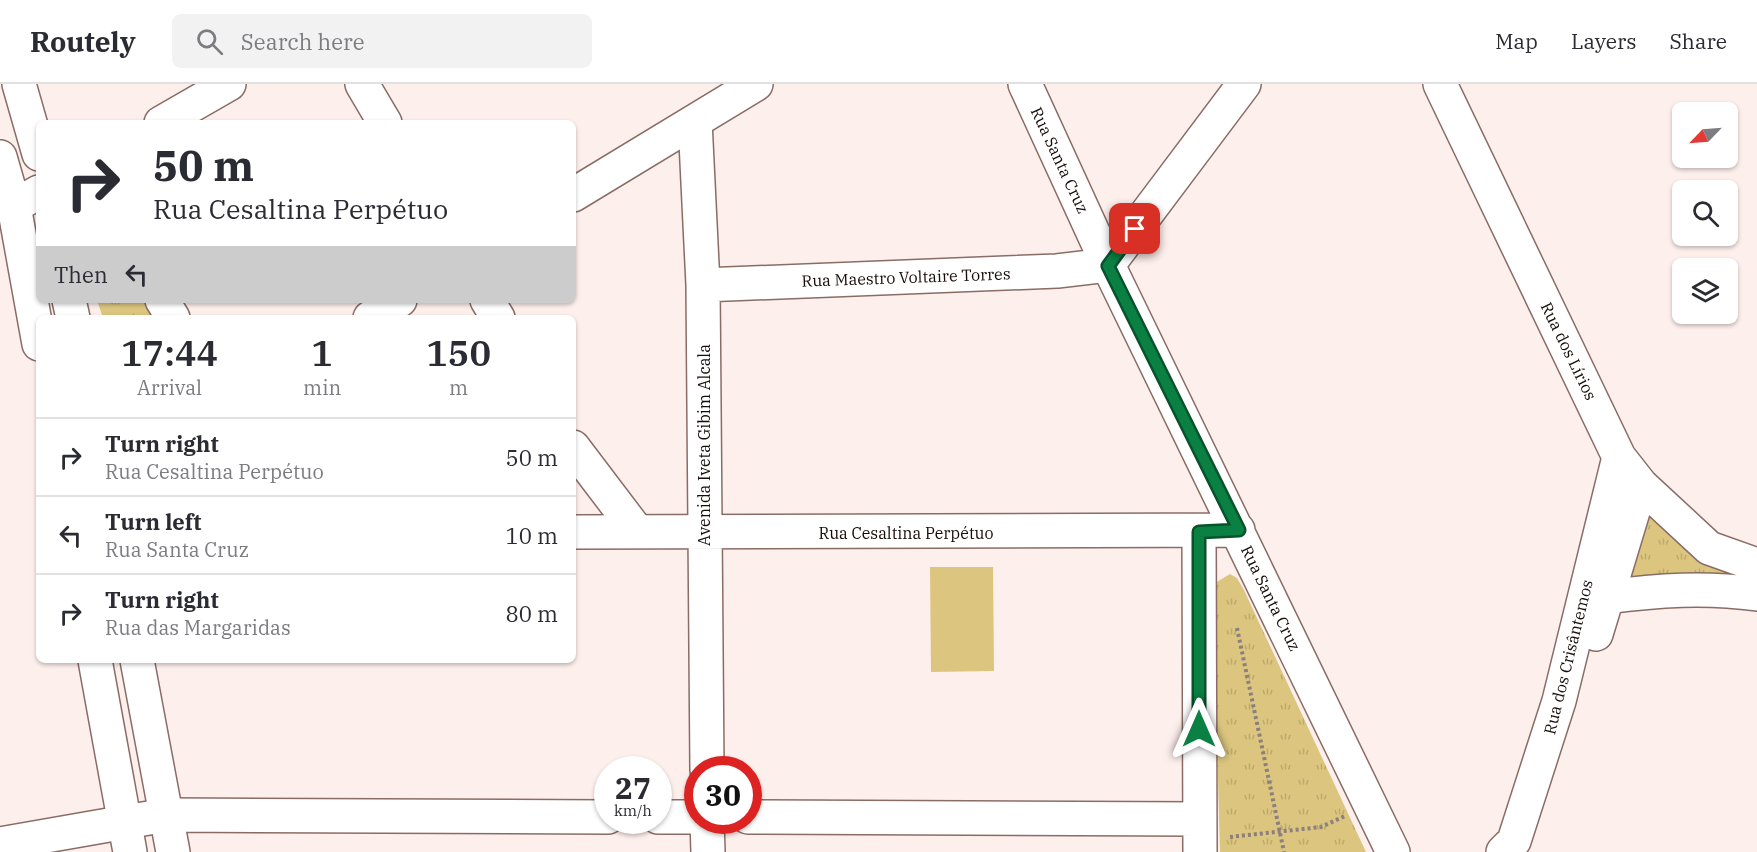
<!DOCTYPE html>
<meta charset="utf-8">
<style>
:root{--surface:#fff;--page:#f2f2f3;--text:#2b2b33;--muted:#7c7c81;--line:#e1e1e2}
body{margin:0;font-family:"IBM Plex Serif",serif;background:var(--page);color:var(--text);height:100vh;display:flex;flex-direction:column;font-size:22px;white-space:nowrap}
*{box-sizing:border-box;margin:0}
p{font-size:20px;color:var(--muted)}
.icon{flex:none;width:33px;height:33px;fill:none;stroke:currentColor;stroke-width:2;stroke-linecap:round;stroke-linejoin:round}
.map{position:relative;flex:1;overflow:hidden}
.sheet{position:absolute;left:36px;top:231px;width:540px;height:348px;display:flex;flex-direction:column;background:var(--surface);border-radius:9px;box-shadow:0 2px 4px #0004}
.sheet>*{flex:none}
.guide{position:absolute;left:36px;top:36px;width:540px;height:183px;border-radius:9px;box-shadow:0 2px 4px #0004;background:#fff;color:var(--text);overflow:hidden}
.needle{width:39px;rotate:245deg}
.controls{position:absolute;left:1672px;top:18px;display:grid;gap:12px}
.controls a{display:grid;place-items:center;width:66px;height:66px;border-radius:9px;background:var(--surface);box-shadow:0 2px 4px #0004;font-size:30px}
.speed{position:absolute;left:594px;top:672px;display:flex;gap:12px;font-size:30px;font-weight:700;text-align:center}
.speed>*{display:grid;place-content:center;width:78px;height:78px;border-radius:50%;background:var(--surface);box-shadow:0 2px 4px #0004;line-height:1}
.speed small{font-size:15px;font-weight:400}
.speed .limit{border:9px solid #d22;background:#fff;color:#111}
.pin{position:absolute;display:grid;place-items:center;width:51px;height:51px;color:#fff;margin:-26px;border-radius:12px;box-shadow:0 3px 9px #0006}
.me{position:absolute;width:66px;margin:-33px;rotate:0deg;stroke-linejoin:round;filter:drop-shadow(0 0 4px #0008)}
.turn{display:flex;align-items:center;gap:21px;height:126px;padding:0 18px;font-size:27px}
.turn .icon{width:78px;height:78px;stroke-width:2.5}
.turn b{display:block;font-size:42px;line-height:51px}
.then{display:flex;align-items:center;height:57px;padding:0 18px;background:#0003;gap:12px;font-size:22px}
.eta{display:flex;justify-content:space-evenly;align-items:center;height:102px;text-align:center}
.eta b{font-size:36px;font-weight:600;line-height:42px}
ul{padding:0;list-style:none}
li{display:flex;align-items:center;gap:18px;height:78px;padding:0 18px;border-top:2px solid var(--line)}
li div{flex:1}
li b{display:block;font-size:22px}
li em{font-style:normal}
header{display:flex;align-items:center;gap:36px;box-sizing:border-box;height:84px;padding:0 30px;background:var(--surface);border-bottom:2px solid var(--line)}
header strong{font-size:28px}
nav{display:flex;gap:33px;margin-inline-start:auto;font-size:21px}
.search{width:420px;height:54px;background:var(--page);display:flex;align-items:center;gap:15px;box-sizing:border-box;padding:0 21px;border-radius:9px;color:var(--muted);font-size:22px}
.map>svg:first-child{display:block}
</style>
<header>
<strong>Routely</strong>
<div class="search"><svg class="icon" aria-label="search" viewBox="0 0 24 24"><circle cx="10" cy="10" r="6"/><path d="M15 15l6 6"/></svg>Search here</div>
<nav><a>Map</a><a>Layers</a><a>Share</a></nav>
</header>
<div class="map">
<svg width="1757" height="768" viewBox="0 0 1757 768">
<defs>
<pattern id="park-tufts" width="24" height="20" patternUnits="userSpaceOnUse" patternTransform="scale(1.5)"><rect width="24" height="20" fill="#dcc67f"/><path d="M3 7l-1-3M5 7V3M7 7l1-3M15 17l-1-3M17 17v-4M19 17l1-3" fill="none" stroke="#bca96c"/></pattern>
</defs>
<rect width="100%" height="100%" fill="#fdefec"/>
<!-- park -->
<path fill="url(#park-tufts)" d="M97 216H145L156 234H103Z
M1646 421 1757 498 1700 491 1624 492Z
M1230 490 1237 494 1244 506 1366 768H1220L1213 510 1215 499Z"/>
<!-- garden -->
<path fill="#dcc67f" d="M930 483H993L994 587 931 588Z"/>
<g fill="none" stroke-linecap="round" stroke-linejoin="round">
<defs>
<path id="minor" d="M362 0 385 39
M1025 0 1108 181 1393 768
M1440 0 1619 373 1641 401 1709 464 1757 481
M695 37 703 201 707 686
M161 39 229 0
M573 111 756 0
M14 122 39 108
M703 201 1057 187 1108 181 1244 0
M162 216 173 234
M487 216 498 234
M370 234 400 216
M573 363 636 446
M573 448 1238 446
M1199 448 1200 768
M1607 513C1658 506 1706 503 1757 510
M1596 550 1641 401
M658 733H698
M748 733 1200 735
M707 736 708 768
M0 760 166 731 608 733
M1503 768 1514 757 1559 617 1619 373"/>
<path id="major" d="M19 0 39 70
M0 73 14 122 39 260
M69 216 73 234
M95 576 130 768
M137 576 173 768"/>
</defs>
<!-- minor casing -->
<use href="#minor" stroke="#8a6c66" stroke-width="36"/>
<!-- major casing -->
<use href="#major" stroke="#8a6c66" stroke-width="36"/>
<!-- path -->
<path stroke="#8c7f7d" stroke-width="4" stroke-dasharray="3 3" stroke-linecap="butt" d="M1237 544 1284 768
M1230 753 1321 743 1345 732"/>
<!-- minor -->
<use href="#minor" stroke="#fff" stroke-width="33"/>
<!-- major -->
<use href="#major" stroke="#fff" stroke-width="33"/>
</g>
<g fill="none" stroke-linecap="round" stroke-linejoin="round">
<defs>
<path id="route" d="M1135 145 1108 182 1239 446 1199 448V645"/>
</defs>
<!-- route casing -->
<use href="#route" stroke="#07532c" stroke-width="15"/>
<!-- route -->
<use href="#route" stroke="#0b8043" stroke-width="10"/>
</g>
<g text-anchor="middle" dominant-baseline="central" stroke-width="6" stroke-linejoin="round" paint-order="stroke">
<!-- street labels -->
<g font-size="16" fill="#170c0a" stroke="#fff">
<text transform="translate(1060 76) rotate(65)">Rua Santa Cruz</text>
<text transform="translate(906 193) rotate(-2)">Rua Maestro Voltaire Torres</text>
<text transform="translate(1569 267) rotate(64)">Rua dos Lírios</text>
<text transform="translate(704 361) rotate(-90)">Avenida Iveta Gibim Alcala</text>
<text x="906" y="449">Rua Cesaltina Perpétuo</text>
<text transform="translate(1271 514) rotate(64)">Rua Santa Cruz</text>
<text transform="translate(1568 573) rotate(-76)">Rua dos Crisântemos</text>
</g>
</g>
</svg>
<div class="controls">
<a><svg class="needle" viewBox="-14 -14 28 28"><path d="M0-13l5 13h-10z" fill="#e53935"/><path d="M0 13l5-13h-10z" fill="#7c7c81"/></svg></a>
<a><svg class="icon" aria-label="search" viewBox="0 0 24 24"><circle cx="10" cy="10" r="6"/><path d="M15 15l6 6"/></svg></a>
<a><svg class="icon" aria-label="layers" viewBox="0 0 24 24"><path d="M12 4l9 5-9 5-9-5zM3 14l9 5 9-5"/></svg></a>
</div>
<div class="speed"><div>27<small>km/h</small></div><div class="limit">30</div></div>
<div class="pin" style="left:1135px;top:145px;background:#d93025"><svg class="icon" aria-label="arrive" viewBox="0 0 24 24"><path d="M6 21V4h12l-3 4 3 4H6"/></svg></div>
<svg class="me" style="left:1199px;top:645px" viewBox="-20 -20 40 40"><path d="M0-17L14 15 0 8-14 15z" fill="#0b8043" stroke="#fff" stroke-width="4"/></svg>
<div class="guide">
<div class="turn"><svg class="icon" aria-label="right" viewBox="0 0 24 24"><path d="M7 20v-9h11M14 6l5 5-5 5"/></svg><div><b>50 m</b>Rua Cesaltina Perpétuo</div></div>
<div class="then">Then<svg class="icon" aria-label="left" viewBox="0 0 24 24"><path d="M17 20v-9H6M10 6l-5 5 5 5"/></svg></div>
</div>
<section class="sheet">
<div class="eta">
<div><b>17:44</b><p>Arrival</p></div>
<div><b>1</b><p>min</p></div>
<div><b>150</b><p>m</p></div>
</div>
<ul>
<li><svg class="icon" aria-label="right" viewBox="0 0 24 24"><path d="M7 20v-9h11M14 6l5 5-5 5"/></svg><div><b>Turn right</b><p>Rua Cesaltina Perpétuo</p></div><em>50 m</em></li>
<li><svg class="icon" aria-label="left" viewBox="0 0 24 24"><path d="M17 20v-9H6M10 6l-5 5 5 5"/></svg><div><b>Turn left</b><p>Rua Santa Cruz</p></div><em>10 m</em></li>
<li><svg class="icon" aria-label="right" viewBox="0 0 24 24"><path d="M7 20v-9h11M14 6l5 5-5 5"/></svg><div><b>Turn right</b><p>Rua das Margaridas</p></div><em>80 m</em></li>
</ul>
</section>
</div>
